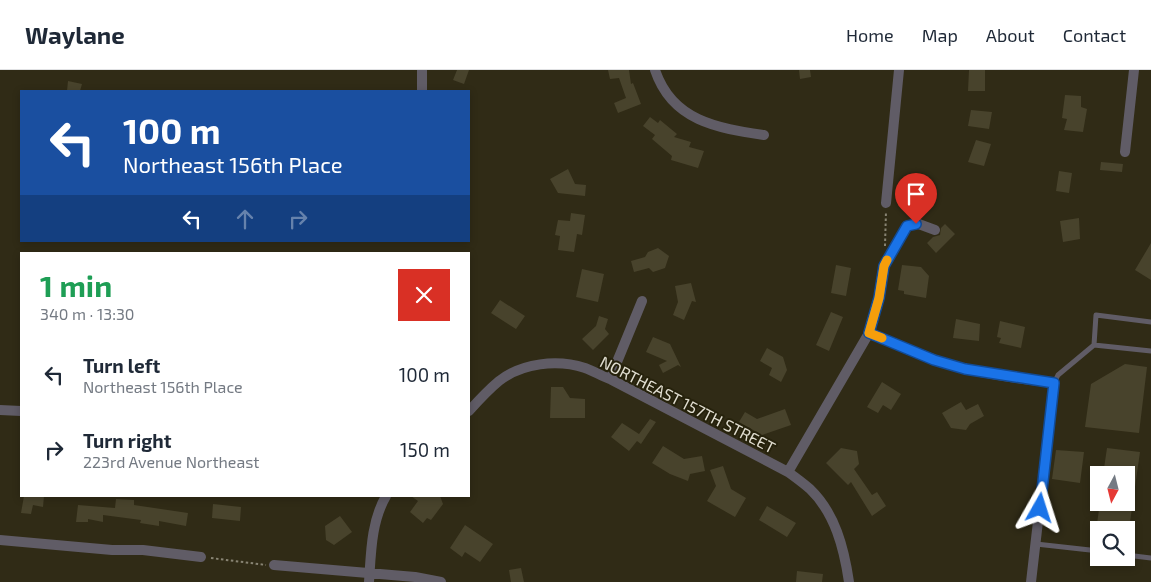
<!DOCTYPE html>
<meta charset="utf-8">
<style>
:root{--surface:#fff;--page:#f2f2f3;--text:#1f2937;--muted:#747a83;--line:#e0e1e3}
body{margin:0;font-family:"Exo 2",sans-serif;background:var(--page);color:var(--text);height:100vh;display:flex;flex-direction:column;font-size:19px;white-space:nowrap}
*{box-sizing:border-box;margin:0}
p{font-size:16px;color:var(--muted)}
.icon{flex:none;width:28px;height:28px;fill:none;stroke:currentColor;stroke-width:2;stroke-linecap:round;stroke-linejoin:round}
.map{position:relative;flex:1;overflow:hidden}
.details{position:absolute;left:20px;top:182px;width:450px;height:245px;display:flex;flex-direction:column;background:var(--surface);border-radius:0px;box-shadow:0 2px 8px #0003}
.details>*{flex:none}
.top-card{position:absolute;left:20px;top:20px;width:450px;height:152px;border-radius:0px;box-shadow:0 2px 8px #0003;background:#1a4fa0;color:#fff;overflow:hidden}
.needle{width:32px;rotate:187deg}
.tools{position:absolute;left:1090px;top:396px;display:grid;gap:10px}
.tools a{display:grid;place-items:center;width:45px;height:45px;border-radius:0px;background:var(--surface);box-shadow:0 2px 8px #0003;font-size:25px}
.pin{position:absolute;display:grid;place-items:center;width:42px;height:42px;color:#fff;margin:-51px -21px;border-radius:50% 50% 50% 0;rotate:-45deg;box-shadow:0 0 5px #0007}
.pin .icon{rotate:45deg}
.me{position:absolute;width:55px;margin:-28px;rotate:6deg;stroke-linejoin:round;filter:drop-shadow(0 0 4px #0008)}
.turn{display:flex;align-items:center;gap:18px;height:105px;padding:0 20px;font-size:22px}
.turn .icon{width:65px;height:65px;stroke-width:2.5}
.turn b{display:block;font-size:35px;line-height:42px}
.lanes{display:flex;align-items:center;height:48px;padding:0 20px;background:#0003;justify-content:center;gap:25px;direction:ltr}
.lanes .off{opacity:.35}
.round{display:grid;place-items:center;flex:none;width:52px;height:52px;border-radius:0px;background:var(--page)}
.summary{display:flex;align-items:center;justify-content:space-between;height:85px;padding:0 20px}
h1{font-size:30px;font-weight:700;line-height:38px;color:#1e9e55}
ul{padding:0;list-style:none}
li{display:flex;align-items:center;gap:15px;height:75px;padding:0 20px}
li div{flex:1}
li b{display:block;font-size:19px}
li em{font-style:normal}
header{display:flex;align-items:center;gap:30px;box-sizing:border-box;height:70px;padding:0 25px;background:var(--surface);border-bottom:1px solid var(--line)}
header strong{font-size:24px}
nav{display:flex;gap:28px;margin-inline-start:auto;font-size:18px}
.map>svg:first-child{display:block}
</style>
<header>
<strong>Waylane</strong>
<nav><a>Home</a><a>Map</a><a>About</a><a>Contact</a></nav>
</header>
<div class="map">
<svg width="1151" height="512" viewBox="0 0 1151 512">
<rect width="100%" height="100%" fill="#302b16"/>
<!-- building -->
<path fill="#48432c" d="M457 0H469L464 14 453 10Z
M608 0H629L631 14 633 13 641 34 618 43 614 33 626 28 619 8 610 9Z
M799 0H810L811 7 800 9Z
M969 0H985V21H968Z
M68 11 82 14 80 21H67Z
M1065 25 1081 26V37L1087 39 1083 62 1064 60 1067 49 1062 48Z
M971 40 992 42 989 59 968 56Z
M650 47 658 53 660 50 677 64 674 67 691 72 689 77 704 81 698 98 671 90 672 86 652 69 655 65 643 56Z
M976 70 991 74 984 96 968 92Z
M1101 92 1123 94 1122 102 1100 100Z
M568 99 575 114 586 115 585 126 558 123 550 109Z
M1059 101 1072 103 1069 123 1056 121Z
M571 143 585 145 582 165 577 164 574 182 558 180 560 166 555 165 558 150 570 151Z
M1079 148 1080 169 1063 172 1060 151Z
M945 154 955 164 936 183 927 173 933 167 940 165 941 158Z
M1151 173V210L1135 200Z
M658 178 669 186 665 198 653 202 649 198 634 202 631 191 645 187 648 182Z
M836 195 851 198 846 226 831 223Z
M902 195 921 197 929 206 926 228 904 224V221L898 220Z
M582 199 604 204 598 232 576 227Z
M691 213 696 232 692 231 684 250 673 245 678 232 675 216Z
M500 230 525 246 516 259 491 243Z
M831 242 843 247 829 281 816 275Z
M599 246 608 249 605 259 609 264 593 280 582 269 596 256Z
M956 249 980 254 979 271 953 268Z
M1000 251 1025 257 1021 278 999 273 1001 268 997 267Z
M653 267 670 274 681 297 678 295 663 303 659 295 667 291 646 282Z
M767 278 783 287 787 300 781 312 769 305 772 298 760 291Z
M1125 294 1147 297 1139 363 1085 357 1091 314Z
M882 312 901 324 891 340 883 335 878 343 867 337Z
M551 317H563L570 328 585 329V348H550Z
M961 332 966 340 978 334 984 346 970 354 966 360 951 358 942 343Z
M785 339 791 355 762 365 739 352 745 342 757 349Z
M650 349 656 352 647 365 641 374 637 371 629 381 611 367 622 353 639 364Z
M663 376 684 389 702 386 705 401 690 404 688 411 670 404 652 393Z
M841 378 857 381 859 394 854 399 872 425 877 422 886 436 872 446 851 412 848 415 826 393Z
M1107 378 1140 382 1129 459 1097 454 1100 432H1126V405H1103Z
M1056 380 1084 382 1080 413 1052 409Z
M723 396 731 419 746 428 735 447 707 431 716 416 710 400Z
M24 426H44L43 437 33 435 31 444 21 443Z
M411 426H440L443 434 431 450 427 448 423 453 410 442 418 431Z
M116 429 134 430V435L188 443 186 456 159 451V456L140 453 141 450 103 445V452L88 449V452H76L78 435 115 438Z
M213 434 241 437 240 451 212 448Z
M767 436 796 453 787 467 759 450Z
M340 446 352 462 334 475 326 470 325 456Z
M465 455 493 474 480 492 465 482 462 487 450 478Z
M521 498 524 512H511L509 500Z
M797 501 823 504 822 512H796Z"/>
<g fill="none" stroke-linecap="round" stroke-linejoin="round">
<!-- path -->
<path stroke="#888473" stroke-width="2" stroke-dasharray="2.5 2.5" stroke-linecap="butt" d="M885 176 886 141
M211 488 266 495"/>
<!-- lane -->
<path stroke="#605c66" stroke-width="5" d="M1094 275 1151 281
M1054 313 1058 305 1094 275 1096 245 1151 252
M1036 474 1099 481
M1126 485 1151 488"/>
<!-- street -->
<path stroke="#605c66" stroke-width="10" d="M655 0C672 51 717 58 764 65
M422 21V0
M1125 82 1134 0
M886 133 899 0
M869 263C901 276 933 291 966 299 995 306 1025 309 1054 313L1031 512
M610 309 642 231
M0 340 21 341
M469 341C478 331 488 320 499 311 522 293 557 289 585 298 593 301 602 306 610 309L788 402
M0 470 112 480H143L201 487
M274 495 415 507 441 512
M369 512C371 483 371 452 386 426
M849 512C844 478 835 443 810 419 803 413 795 407 788 402L869 263 879 227 884 196 907 156 916 153 935 160"/>
</g>
<g fill="none" stroke-linecap="round" stroke-linejoin="round">
<defs>
<path id="route" d="M916 154 907 156 884 196 879 228 869 263 934 290 965 299 1054 313 1040 438"/>
</defs>
<!-- route casing -->
<use href="#route" stroke="#114b97" stroke-width="12"/>
<!-- route -->
<use href="#route" stroke="#1a73e8" stroke-width="9"/>
<!-- slow -->
<path stroke="#f59e0b" stroke-width="9" d="M882 268 869 263 879 228 884 196 887 190"/>
</g>
<g text-anchor="middle" dominant-baseline="central" stroke-width="4" stroke-linejoin="round" paint-order="stroke">
<!-- street labels -->
<g font-size="16" fill="#e1ded1" stroke="#26220c">
<text transform="translate(688 334) rotate(27)">NORTHEAST 157TH STREET</text>
</g>
</g>
</svg>
<div class="tools">
<a><svg class="needle" viewBox="-14 -14 28 28"><path d="M0-13l5 13h-10z" fill="#e53935"/><path d="M0 13l5-13h-10z" fill="#747a83"/></svg></a>
<a><svg class="icon" aria-label="search" viewBox="0 0 24 24"><circle cx="10" cy="10" r="6"/><path d="M15 15l6 6"/></svg></a>
</div>
<div class="pin" style="left:916px;top:154px;background:#d93025"><svg class="icon" aria-label="arrive" viewBox="0 0 24 24"><path d="M6 21V4h12l-3 4 3 4H6"/></svg></div>
<svg class="me" style="left:1040px;top:438px" viewBox="-20 -20 40 40"><path d="M0-17L14 15 0 8-14 15z" fill="#1a73e8" stroke="#fff" stroke-width="4"/></svg>
<div class="top-card">
<div class="turn"><svg class="icon" aria-label="left" viewBox="0 0 24 24"><path d="M17 20v-9H6M10 6l-5 5 5 5"/></svg><div><b>100 m</b>Northeast 156th Place</div></div>
<div class="lanes"><svg class="icon" aria-label="left" viewBox="0 0 24 24"><path d="M17 20v-9H6M10 6l-5 5 5 5"/></svg><svg class="icon off" aria-label="ahead" viewBox="0 0 24 24"><path d="M12 20V5M6 11l6-6 6 6"/></svg><svg class="icon off" aria-label="right" viewBox="0 0 24 24"><path d="M7 20v-9h11M14 6l5 5-5 5"/></svg></div>
</div>
<section class="details">
<div class="summary"><div><h1>1 min</h1><p>340 m · 13:30</p></div><a class="round" style="background:#d93025;color:#fff"><svg class="icon" aria-label="close" viewBox="0 0 24 24"><path d="M6 6l12 12M18 6L6 18"/></svg></a></div>
<ul>
<li><svg class="icon" aria-label="left" viewBox="0 0 24 24"><path d="M17 20v-9H6M10 6l-5 5 5 5"/></svg><div><b>Turn left</b><p>Northeast 156th Place</p></div><em>100 m</em></li>
<li><svg class="icon" aria-label="right" viewBox="0 0 24 24"><path d="M7 20v-9h11M14 6l5 5-5 5"/></svg><div><b>Turn right</b><p>223rd Avenue Northeast</p></div><em>150 m</em></li>
</ul>
</section>
</div>
